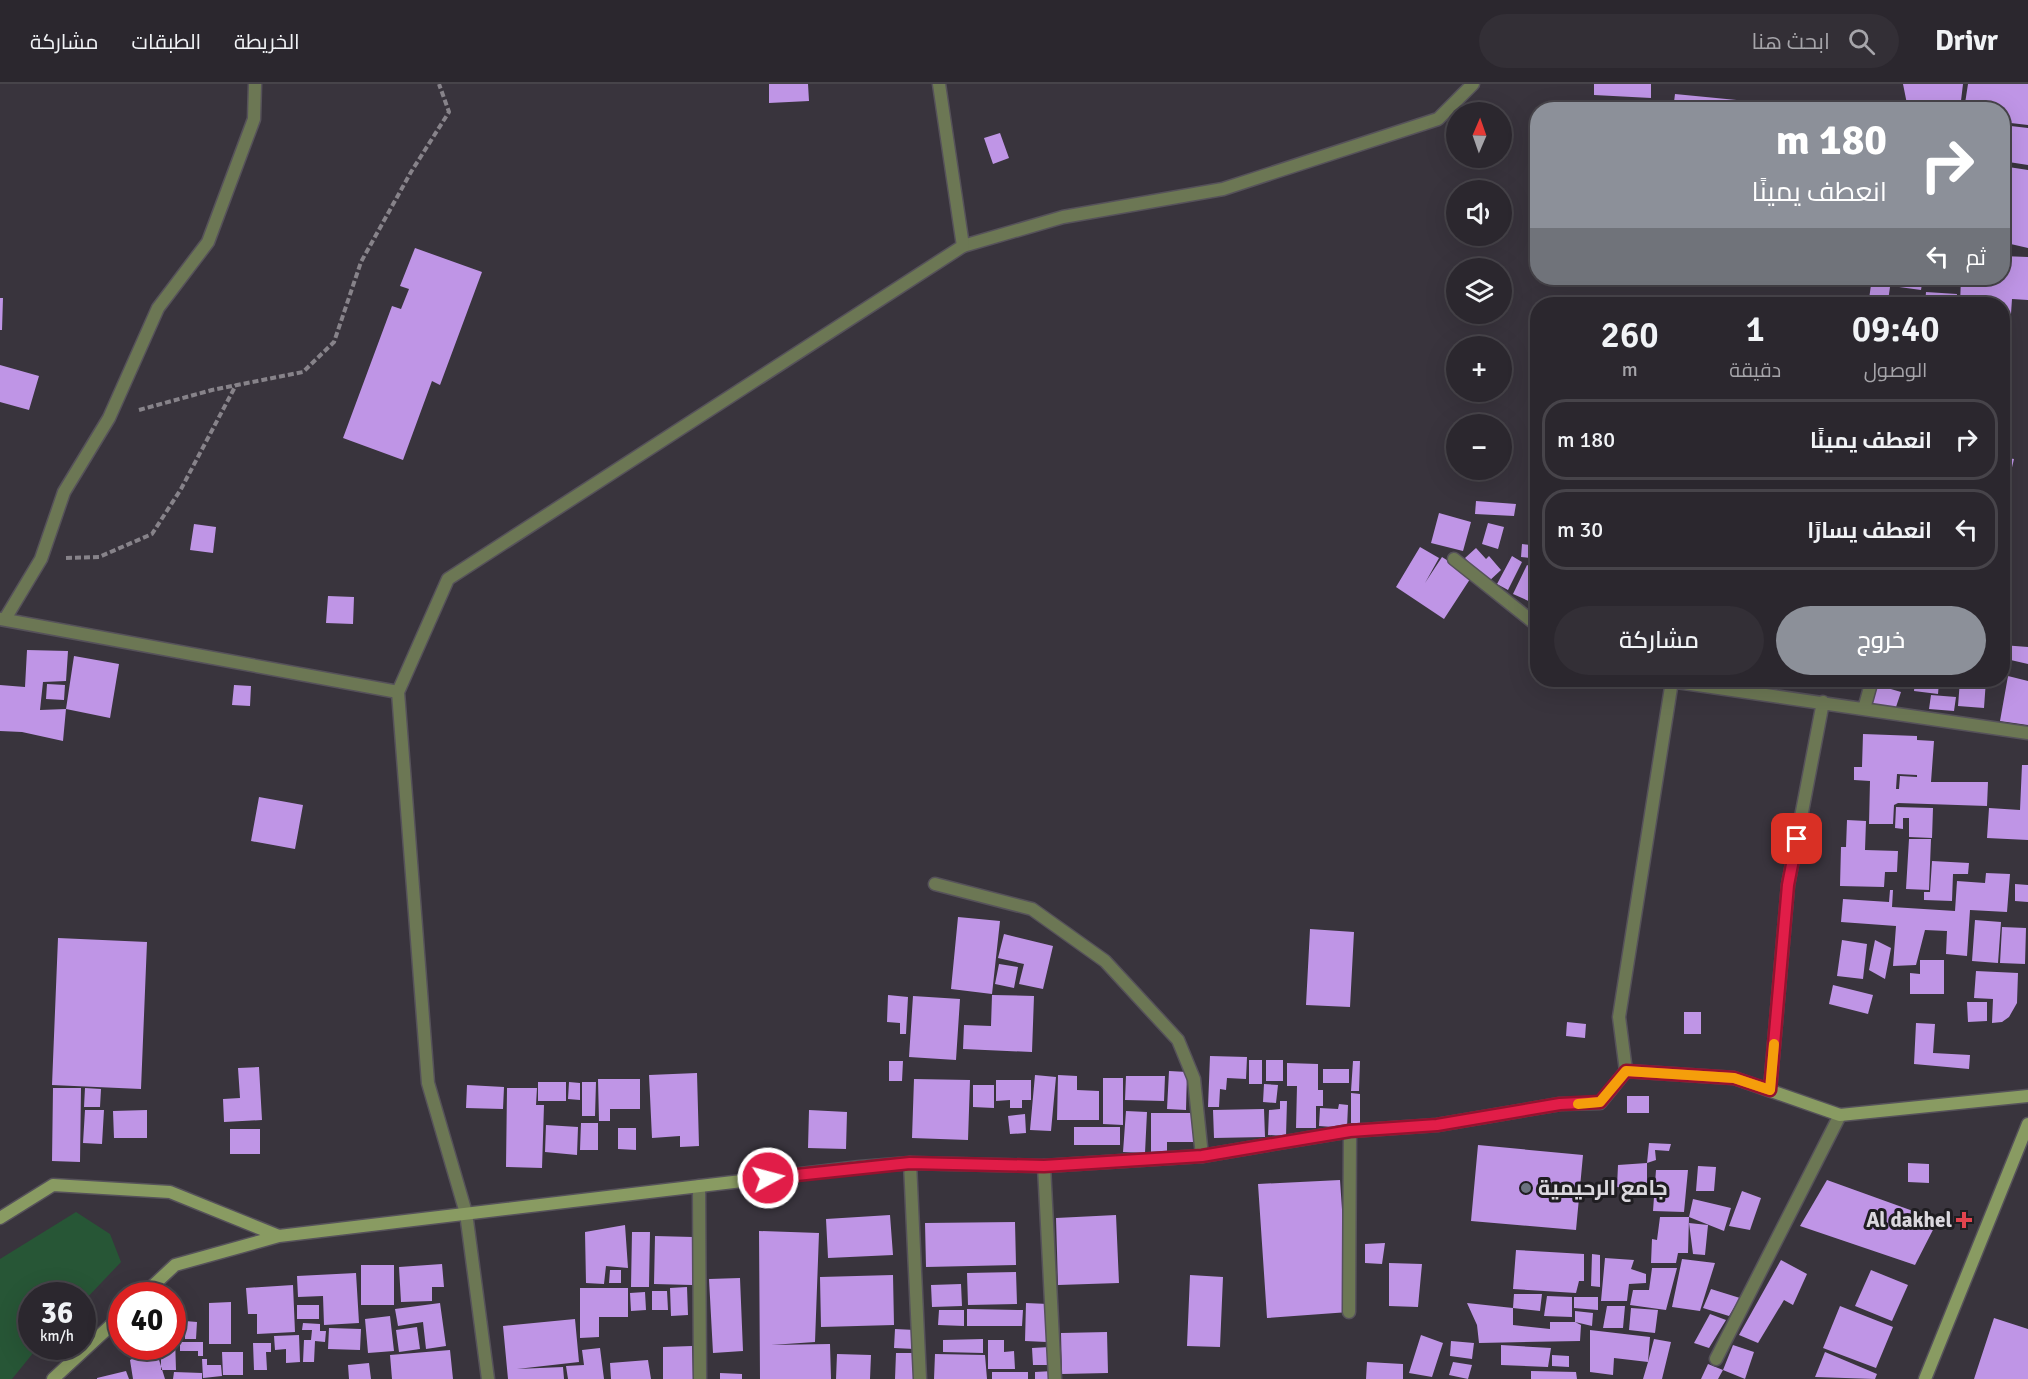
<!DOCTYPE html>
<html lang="ar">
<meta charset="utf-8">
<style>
:root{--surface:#2b272e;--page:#332f36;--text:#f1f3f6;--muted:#a6a5aa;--line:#47444a;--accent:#8c9099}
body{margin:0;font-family:Signika,Cairo,sans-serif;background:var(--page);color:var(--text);direction:rtl;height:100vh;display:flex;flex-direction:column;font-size:22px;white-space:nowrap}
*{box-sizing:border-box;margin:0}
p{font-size:20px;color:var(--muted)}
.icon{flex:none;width:33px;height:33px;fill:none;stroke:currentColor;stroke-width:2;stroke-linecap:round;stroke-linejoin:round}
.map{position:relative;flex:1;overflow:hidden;direction:ltr}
.sheet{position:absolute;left:1530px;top:213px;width:480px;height:390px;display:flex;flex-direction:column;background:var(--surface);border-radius:24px;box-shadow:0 6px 24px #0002,0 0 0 2px var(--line);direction:rtl}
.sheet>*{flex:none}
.banner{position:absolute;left:1530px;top:18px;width:480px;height:183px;border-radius:24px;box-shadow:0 6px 24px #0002,0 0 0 2px var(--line);direction:rtl;background:#8c9099;color:#fff;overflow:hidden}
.needle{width:39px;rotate:2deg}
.buttons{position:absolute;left:1446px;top:18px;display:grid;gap:12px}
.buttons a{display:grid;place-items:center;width:66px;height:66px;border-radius:50%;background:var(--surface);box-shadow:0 6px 24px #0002,0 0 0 2px var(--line);font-size:30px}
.speed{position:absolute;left:18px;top:1198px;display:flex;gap:12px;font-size:30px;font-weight:700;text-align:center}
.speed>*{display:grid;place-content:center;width:78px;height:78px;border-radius:50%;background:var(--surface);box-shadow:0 6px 24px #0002,0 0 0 2px var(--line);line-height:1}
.speed small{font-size:15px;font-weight:400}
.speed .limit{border:9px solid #d22;background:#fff;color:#111}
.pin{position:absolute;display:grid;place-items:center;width:51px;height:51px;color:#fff;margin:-26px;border-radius:12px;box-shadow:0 3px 9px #0006}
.me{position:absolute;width:66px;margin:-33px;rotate:83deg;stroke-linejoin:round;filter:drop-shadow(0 0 4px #0008)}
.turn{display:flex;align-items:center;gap:21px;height:126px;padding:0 24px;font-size:27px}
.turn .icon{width:78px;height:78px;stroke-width:2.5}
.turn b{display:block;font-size:42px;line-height:51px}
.then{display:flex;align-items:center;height:57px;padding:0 24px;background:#0003;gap:12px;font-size:22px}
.eta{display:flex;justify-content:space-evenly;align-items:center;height:102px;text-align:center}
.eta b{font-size:36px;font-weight:600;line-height:42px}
.cta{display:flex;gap:12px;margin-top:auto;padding:12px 24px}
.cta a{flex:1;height:69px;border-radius:36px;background:var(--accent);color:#fff;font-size:24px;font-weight:600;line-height:69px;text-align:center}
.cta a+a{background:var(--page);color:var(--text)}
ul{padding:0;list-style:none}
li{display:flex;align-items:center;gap:18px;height:81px;margin:0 12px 9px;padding:0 12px;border:3px solid var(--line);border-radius:24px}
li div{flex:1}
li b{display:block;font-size:22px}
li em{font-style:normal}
header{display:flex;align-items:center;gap:36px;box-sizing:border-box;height:84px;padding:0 30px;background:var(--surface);border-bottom:2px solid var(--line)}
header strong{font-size:28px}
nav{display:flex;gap:33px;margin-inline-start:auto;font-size:21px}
.search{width:420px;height:54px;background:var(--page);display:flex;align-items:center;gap:15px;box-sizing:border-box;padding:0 21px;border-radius:33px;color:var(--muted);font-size:22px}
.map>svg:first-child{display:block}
</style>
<header>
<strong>Drivr</strong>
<div class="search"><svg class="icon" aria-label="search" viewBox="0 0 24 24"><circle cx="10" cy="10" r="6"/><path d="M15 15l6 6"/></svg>ابحث هنا</div>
<nav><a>الخريطة</a><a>الطبقات</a><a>مشاركة</a></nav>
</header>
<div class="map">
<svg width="2028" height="1295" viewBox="0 0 2028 1295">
<rect width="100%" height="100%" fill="#39343d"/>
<!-- green -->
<path fill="#275636" d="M76 1128 110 1150 121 1178 83 1218 82 1212H32V1263H38L12 1295H0V1175Z"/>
<!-- building -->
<path fill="#bf95e6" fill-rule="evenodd" d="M769 0H808L809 17 769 19Z
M1594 0H1651V14L1594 11Z
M1903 0H1963L1960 25 1907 20Z
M1968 0H2028V41L2002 38V26H1964Z
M1675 10 1757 18 1756 26H1673Z
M1593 18 1649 20V26H1593Z
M2002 41 2028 44V81L2002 77Z
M1000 49 1009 74 993 80 984 54Z
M2002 82 2028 86V164L2002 158Z
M415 164 482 188 440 301 432 297 403 376 343 354 392 222 401 225 409 205 400 202Z
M2002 172 2028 173V216L2012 215 2011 230H2002V220H1960L1961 194H2002Z
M1871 194H1923L1921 206 1870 199Z
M1928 194H1955V202L1928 200Z
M1871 201 1890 203 1888 217 1869 215Z
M1926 208 1957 210 1956 220H1925Z
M0 214H3L2 246H0Z
M0 281 39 292 29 326 0 318Z
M2002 347 2009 348 2006 360 2011 361 2010 368 2002 366Z
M2002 373 2014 375 2010 392 2002 390Z
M1476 417 1516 420 1514 432 1475 430Z
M1439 429 1471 438 1463 467 1431 459Z
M1488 439 1504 443 1498 465 1482 460Z
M194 440 216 443 213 469 190 466Z
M1522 460 1538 462V475L1521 473Z
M1420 463 1439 474 1425 499 1442 473 1472 492 1444 535 1396 503Z
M1476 464 1486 475 1489 472 1501 486 1487 499 1465 474Z
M1512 472 1522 478 1508 506 1497 500Z
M1527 481 1538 486V510L1533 519 1513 510Z
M328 512 354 513 353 540 326 539Z
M2002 561 2028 563V580L2002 574Z
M27 566 68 567 66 597 43 598 40 626 66 625 63 657 22 648 0 647V601L25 603Z
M74 572 119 580 110 634 66 625Z
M2008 592 2028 597V641L2000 637Z
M1915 596H1955L1952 602 1939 598 1938 610 1914 607Z
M1960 596H1986L1984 624 1958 622Z
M47 600 65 601 64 616 46 615Z
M234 601 251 602 250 622 232 621Z
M1877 601 1901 608 1895 626 1872 622Z
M1931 611 1956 613 1954 627 1929 625Z
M1863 650 1917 652V656L1934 657 1931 698H1988L1987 722 1898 719 1894 721 1893 740H1869L1870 697 1854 696V683H1862ZM1897 690 1917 691V693L1900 692 1899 705H1896Z
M2022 681H2028V756L1987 754 1989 724 2020 726Z
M259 713 303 721 295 765 251 757Z
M1896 723 1933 724 1932 754 1909 753V734H1903V745L1895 744Z
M1847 736 1866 737 1865 766 1898 767 1897 788H1885L1884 803 1840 802 1841 763H1846Z
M1909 755H1931L1929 806 1906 805Z
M1932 777 1969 779 1968 790H1953L1952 817 1924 816V808H1930Z
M1986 789 2010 790 2007 828 1970 826 1967 872 1946 870 1947 847 1925 846 1916 881 1893 882 1896 842 1841 838 1843 815 1889 818 1890 806H1893L1892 823 1955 827 1957 797 1985 799Z
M2015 800 2028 801V818L2015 817Z
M958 833 1000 837 992 910 951 905Z
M1975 836 2001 838 1998 879 1972 877Z
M2002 843 2026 844 2025 880 2000 879Z
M1310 845 1354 848 1350 923 1306 921Z
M1004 850 1053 862 1043 905 1019 900 1024 880 998 874Z
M58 854 147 858 141 1005 52 1001Z
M1842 856 1867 860 1863 895 1837 892Z
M1875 856 1891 864 1885 895 1869 886Z
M1920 876H1944V910H1910V889L1920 890Z
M999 880 1018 883 1014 904 995 900Z
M1976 887 2018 889 2017 919 2009 933 2002 938 1992 939 1993 915 1974 914Z
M1833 901 1873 911 1868 930 1829 920Z
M888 911 908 913 906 950H900V939L887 938Z
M992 911 1034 912 1032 968 963 965 964 941 991 942Z
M913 912 960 915 956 976 909 973Z
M1967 918H1987V937L1968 938Z
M1684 928H1701V950H1684Z
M1567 938 1586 940 1585 954 1566 952Z
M1916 939 1935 940 1933 969 1970 971 1969 985 1914 980Z
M1210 972 1247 973 1246 995 1227 994 1226 1006 1220 1005 1219 1023H1208Z
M1249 976H1262V1000H1249Z
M1266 976H1283V997H1266Z
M889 977H903L902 997H889Z
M1353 977H1360L1359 1007H1351Z
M1287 979 1318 980V1006H1323V1022H1316V1044H1296L1297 1002H1287Z
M259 983 262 1036 224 1038 223 1015 240 1014 238 984Z
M1323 985H1349V999H1323Z
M1169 987 1187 988 1186 1026 1167 1025Z
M697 989 699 1062 680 1063V1052L652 1054 649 991Z
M1035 991 1056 993 1051 1047 1030 1046Z
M1058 991 1077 992V1006L1099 1007V1036H1057Z
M1126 992H1165L1164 1017 1125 1016Z
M1103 994H1123V1041L1103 1040Z
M598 995H640V1025H610V1037H599Z
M914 995 970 996 968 1056 912 1054Z
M996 996H1031V1016H1022V1024H1010V1016L996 1017Z
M538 998H566V1017H538Z
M569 998 580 999V1016L568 1015Z
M582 998H596L595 1032H582Z
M1264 1000 1278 1001 1276 1019 1263 1018Z
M467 1001 504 1003 503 1025 466 1024Z
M973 1001H994V1024L973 1023Z
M53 1004H81L80 1078 52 1077Z
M85 1004 101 1005 100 1023H84Z
M507 1004H537L536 1021H544L542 1084 506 1083Z
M1351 1009 1360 1010V1040L1351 1039Z
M1627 1012H1649V1029H1627Z
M1280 1017H1287L1286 1052 1268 1051 1269 1026 1280 1025Z
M1339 1020 1348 1021 1347 1044 1319 1042 1320 1024 1338 1025Z
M1264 1025 1265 1053 1214 1054 1213 1026Z
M85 1026H104L102 1060 83 1059Z
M147 1026V1054H114L113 1027Z
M809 1026 847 1028 846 1065 808 1064Z
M1126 1027 1147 1028 1145 1069 1123 1068Z
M1151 1029H1194V1058H1167V1068H1151Z
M1025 1030 1026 1049 1010 1050 1008 1032Z
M581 1039H598V1066H580Z
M546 1041 578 1043 577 1071 545 1068Z
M1074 1043H1120V1061H1074Z
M618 1044H636V1066L618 1065Z
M230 1045H260V1070H230Z
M1649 1059 1671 1060 1669 1067 1655 1066 1656 1076 1647 1079Z
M1478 1061 1583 1071 1576 1146 1471 1137Z
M1647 1079V1105L1617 1103 1618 1081Z
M1908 1079 1929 1080V1099L1908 1098Z
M1698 1082 1716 1083 1714 1107H1696Z
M1656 1086H1688L1684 1128 1653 1127Z
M1340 1096 1349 1228 1267 1234 1258 1100Z
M1827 1096 1938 1136 1915 1181 1800 1142Z
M1742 1107 1761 1114 1750 1146 1729 1142Z
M1693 1115 1731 1124 1724 1147 1689 1133Z
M890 1131 893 1171 828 1174 826 1135Z
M1116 1131 1119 1199 1058 1201 1056 1134Z
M1660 1133H1689L1688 1169H1678L1676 1179H1651L1652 1155 1657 1156Z
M1015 1138 1016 1181 926 1183 925 1139Z
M1689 1139 1708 1141 1705 1171 1693 1170Z
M625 1141 628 1184 606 1182 604 1200 586 1199 585 1148Z
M759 1147 819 1149 815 1258 771 1261 830 1260 831 1295H760Z
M632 1148H650L649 1203H631Z
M655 1152 693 1153 692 1201 654 1200Z
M1385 1159 1382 1180 1365 1179V1160Z
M1516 1166 1584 1170V1197H1579L1576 1209 1513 1205Z
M1592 1170 1600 1171V1203L1591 1202Z
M1605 1174 1634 1176 1631 1185 1646 1190V1199L1629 1200 1627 1217H1601Z
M1682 1175 1715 1179 1700 1227 1672 1223Z
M1781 1176 1807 1190 1793 1221 1784 1216 1758 1259 1739 1251Z
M1389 1179 1422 1180 1418 1223 1389 1222Z
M442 1180 444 1203H432V1217L401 1218 399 1183Z
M361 1181H394V1221H361Z
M1652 1184H1677L1666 1226 1630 1221 1633 1206H1649Z
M610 1186H621V1199H609Z
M1871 1186 1908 1201 1892 1237 1855 1222Z
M1016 1188 1017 1220 968 1221 967 1189Z
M356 1189 359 1239 324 1241 323 1212 298 1213 297 1192Z
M893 1191 894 1241 821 1243 820 1193Z
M1190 1191 1223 1193 1220 1263 1187 1262Z
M740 1194 743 1267 713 1269 709 1195Z
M961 1200 962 1222 932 1223 931 1201Z
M293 1201 295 1248 257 1250V1230H248L246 1204Z
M687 1203 688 1231 671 1232 670 1204Z
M580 1204H628V1233H599V1253L580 1254Z
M1711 1205 1740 1214 1729 1232 1703 1224Z
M652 1207H667L668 1226H652Z
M645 1208 646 1226 631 1227 630 1209Z
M1514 1210H1542L1540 1227 1513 1224Z
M1547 1212 1572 1213V1233L1544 1232Z
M1574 1213H1598V1226L1574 1224Z
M231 1218V1260H209V1219Z
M440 1219 446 1262 426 1265 423 1238 398 1242 395 1225Z
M1026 1219 1048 1220 1047 1258 1025 1257Z
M1467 1219 1513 1224V1241L1550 1245V1238H1575L1581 1241 1580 1257 1479 1259 1477 1241Z
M297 1221H319V1235H297Z
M1607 1222H1625L1623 1244H1603Z
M1840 1222 1893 1243 1876 1284 1823 1264Z
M1631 1224 1658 1226 1655 1249 1629 1246Z
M967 1225 1023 1226 1022 1242H967Z
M939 1226H964V1242L938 1241Z
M1575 1227 1593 1229 1592 1242 1575 1238Z
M1710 1230 1726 1236 1709 1264 1694 1259Z
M390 1232 394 1267 368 1269 365 1235Z
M1994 1234 2028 1245V1295H1974Z
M575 1235 579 1278 517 1285 563 1283 564 1295H508L503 1242Z
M185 1237 197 1238 196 1255H185Z
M303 1239 320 1240V1247H326L325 1258 315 1257 314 1278H303L304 1256H311L312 1246H302Z
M417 1243 420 1265 399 1268 396 1246Z
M329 1244 361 1245 360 1266 328 1265Z
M895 1245 915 1246V1265L894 1264Z
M1590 1246 1650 1253 1648 1278 1654 1255 1671 1258 1662 1295H1643L1648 1278 1614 1274 1613 1291 1590 1288Z
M1107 1248 1108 1289 1062 1290 1061 1249Z
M299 1251 300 1278 286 1279V1265L275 1266 274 1252Z
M1421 1251 1443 1259 1432 1293 1409 1289Z
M175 1253 176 1286H161V1263H172V1254Z
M983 1255V1269L943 1268V1256Z
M988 1256H1004V1268L1014 1267 1015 1285H988Z
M1451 1257 1474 1259 1472 1275 1450 1272Z
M180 1258H203V1272H198V1267H180Z
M253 1259H271V1268H266L267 1286H254Z
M1501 1261 1551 1264 1548 1283 1501 1281Z
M1733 1261 1754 1268 1745 1295 1723 1286Z
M692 1262 693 1295H663V1263Z
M155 1263 165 1295H133L130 1276Z
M1050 1263 1051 1281H1033L1032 1264Z
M600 1264 604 1295H568L566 1282 584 1281 582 1266Z
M450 1266 453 1295H392L390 1271Z
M222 1268H243V1291H223Z
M1825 1268 1877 1290 1875 1295 1815 1293Z
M896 1269H917L916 1295H895Z
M837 1270 871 1271 870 1295H836Z
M935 1270 985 1271 987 1295H934Z
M1552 1271 1569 1272V1283L1552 1282Z
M202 1275H207V1281H221L222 1292 203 1294Z
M648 1276 651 1295H611L610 1279Z
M1367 1278 1403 1280V1295H1366Z
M1453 1278 1472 1281 1468 1295 1449 1291Z
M369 1279 371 1295H349L348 1281Z
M1708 1280 1723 1286 1718 1295H1701Z
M126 1287 129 1295H97V1294Z
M1053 1287V1295H1035V1288Z
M1531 1287 1576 1288 1577 1295H1531Z
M174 1288 202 1289V1295H173Z
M992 1288H1028V1295H992Z
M720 1289 742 1290V1295H720Z"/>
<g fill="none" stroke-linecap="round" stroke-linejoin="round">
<defs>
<path id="lane" d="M963 162 1063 133 1223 105 1438 35 1473 0"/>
<path id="street" d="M1454 475 1538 542
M0 535 398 608 448 495 963 162 939 0
M5 535 41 475 64 408 109 334 158 224 208 158 254 35 255 0
M1663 596 2028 649
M398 608 428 999 466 1129 488 1295
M1864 625 1872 596
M935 800 1032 825 1105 877 1178 956 1194 995 1202 1072
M1626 987 1619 933 1672 597
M1770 1006 1788 801 1823 618
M910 1079 920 1295
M1044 1082 1055 1295
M699 1102 700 1295
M1349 1228 1350 1047
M1716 1275 1840 1031"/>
<path id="secondary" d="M0 1134 53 1101 170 1108 279 1152
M142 1212 175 1181 279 1152 860 1083 910 1079 1044 1082 1202 1072 1350 1047 1437 1041 1560 1020 1600 1019 1626 987 1734 994 1840 1031 2028 1012
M53 1295 122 1231
M1925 1295 2028 1040"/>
</defs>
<!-- lane casing -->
<use href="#lane" stroke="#56525a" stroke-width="15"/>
<!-- street casing -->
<use href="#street" stroke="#56525a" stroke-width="15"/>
<!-- secondary casing -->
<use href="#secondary" stroke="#56525a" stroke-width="15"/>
<!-- path -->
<path stroke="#87838a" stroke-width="4" stroke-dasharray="6 3" stroke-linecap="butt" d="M139 326 212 306 303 288 334 258 361 178 411 88 449 28 439 0
M66 474 99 473 152 450 181 405 236 301"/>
<!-- lane -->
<use href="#lane" stroke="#6c7754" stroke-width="12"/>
<!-- street -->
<use href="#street" stroke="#6c7754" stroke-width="12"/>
<!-- secondary -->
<use href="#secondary" stroke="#899b62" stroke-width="12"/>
</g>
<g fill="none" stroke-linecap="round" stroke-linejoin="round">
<defs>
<path id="route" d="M768 1094 910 1079 1044 1082 1202 1072 1350 1047 1437 1041 1560 1020 1600 1018 1626 987 1734 994 1770 1006 1788 801 1797 755"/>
</defs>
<!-- route casing -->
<use href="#route" stroke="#92132f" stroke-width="15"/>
<!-- route -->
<use href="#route" stroke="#e11d48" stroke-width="10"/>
<!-- slow -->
<path stroke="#f59e0b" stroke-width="10" d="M1578 1020 1600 1018 1626 987 1734 994 1770 1006 1774 960"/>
</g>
<!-- markers -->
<circle fill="#6b7280" stroke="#1f1d21" stroke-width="2" cx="1526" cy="1104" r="6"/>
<path fill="#e0444e" stroke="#1f1d21" stroke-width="2" d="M1961 1127h6v6h6v6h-6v6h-6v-6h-6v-6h6z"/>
<g text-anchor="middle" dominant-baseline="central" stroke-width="6" stroke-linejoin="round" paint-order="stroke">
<!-- poi labels -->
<g font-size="21" font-weight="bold" fill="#dbd8de" stroke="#1f1d21" text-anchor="start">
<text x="1538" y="1104">جامع الرحيمية</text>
<text x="1952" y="1136" text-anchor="end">Al dakhel</text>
</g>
</g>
</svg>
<div class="buttons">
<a><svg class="needle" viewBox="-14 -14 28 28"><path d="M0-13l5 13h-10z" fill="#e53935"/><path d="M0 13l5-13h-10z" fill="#a6a5aa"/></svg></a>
<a><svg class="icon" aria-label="sound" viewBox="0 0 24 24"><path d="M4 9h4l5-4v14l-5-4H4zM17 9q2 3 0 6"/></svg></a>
<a><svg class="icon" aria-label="layers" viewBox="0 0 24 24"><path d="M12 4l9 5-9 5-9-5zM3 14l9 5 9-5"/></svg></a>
<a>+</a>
<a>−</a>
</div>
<div class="speed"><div>36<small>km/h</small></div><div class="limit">40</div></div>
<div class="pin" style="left:1797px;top:755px;background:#d93025"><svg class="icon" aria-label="arrive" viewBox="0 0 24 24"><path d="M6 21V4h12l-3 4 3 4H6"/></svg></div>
<svg class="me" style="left:768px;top:1094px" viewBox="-20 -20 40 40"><circle r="17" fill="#e11d48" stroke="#fff" stroke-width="3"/><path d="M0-11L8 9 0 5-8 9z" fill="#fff"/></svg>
<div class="banner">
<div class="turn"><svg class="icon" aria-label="right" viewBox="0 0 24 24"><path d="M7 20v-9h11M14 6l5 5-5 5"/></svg><div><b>180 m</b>انعطف يمينًا</div></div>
<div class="then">ثم<svg class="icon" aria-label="left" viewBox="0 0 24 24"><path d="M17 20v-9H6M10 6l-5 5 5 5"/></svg></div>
</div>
<section class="sheet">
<div class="eta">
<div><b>09:40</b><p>الوصول</p></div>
<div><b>1</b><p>دقيقة</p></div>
<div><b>260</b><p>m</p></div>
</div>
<ul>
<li><svg class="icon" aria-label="right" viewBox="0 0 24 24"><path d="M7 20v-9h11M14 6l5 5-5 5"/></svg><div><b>انعطف يمينًا</b></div><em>180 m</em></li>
<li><svg class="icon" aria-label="left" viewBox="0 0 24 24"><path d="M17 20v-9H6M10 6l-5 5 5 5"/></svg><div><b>انعطف يسارًا</b></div><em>30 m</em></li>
</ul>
<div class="cta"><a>خروج</a><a>مشاركة</a></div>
</section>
</div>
